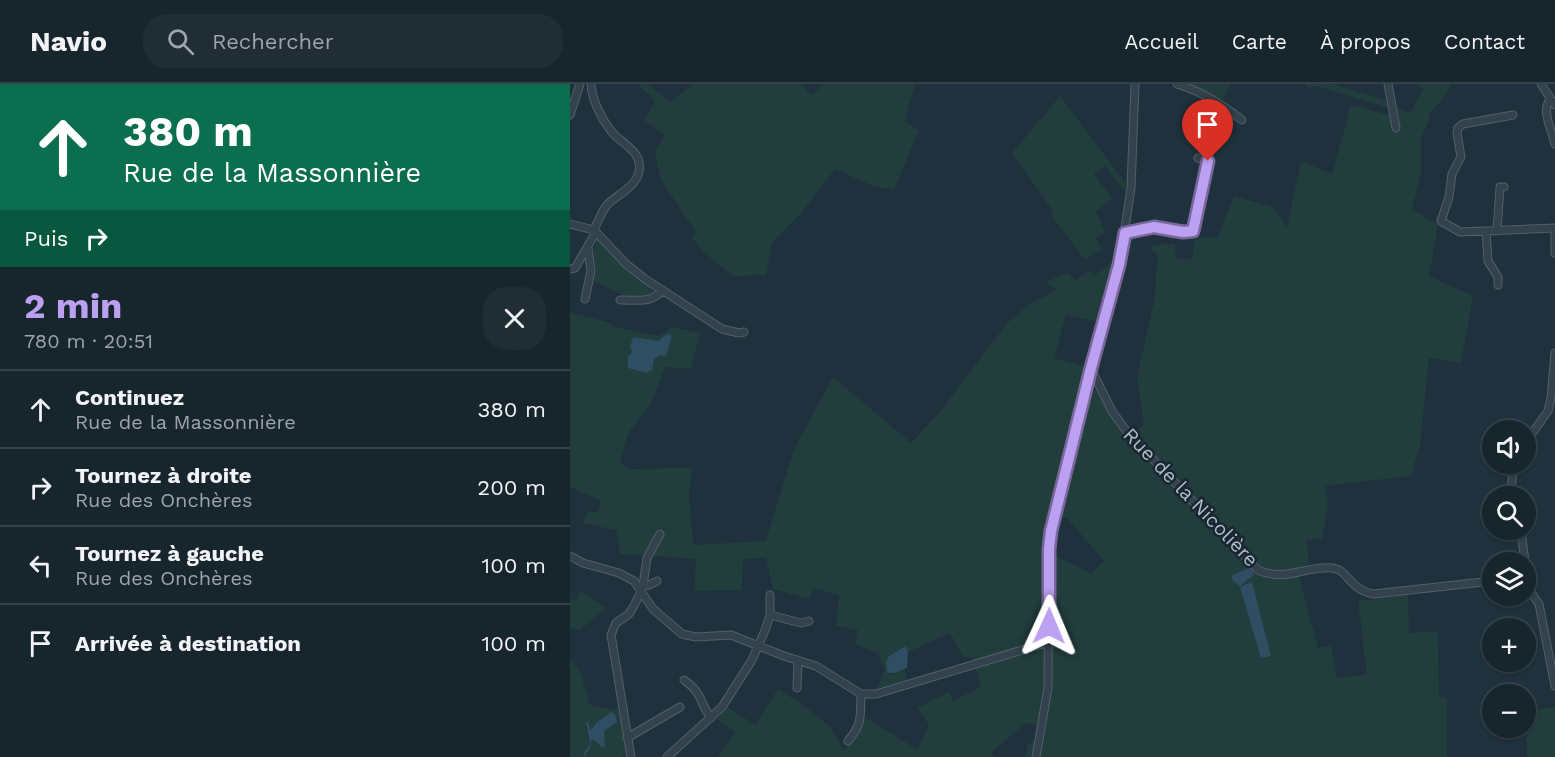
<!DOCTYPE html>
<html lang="fr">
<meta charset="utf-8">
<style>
:root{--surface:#17252d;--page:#202d35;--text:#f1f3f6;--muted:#9ea5aa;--line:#364249;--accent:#bca0f2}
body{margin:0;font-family:"Work Sans",sans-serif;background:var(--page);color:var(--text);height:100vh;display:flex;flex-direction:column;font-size:22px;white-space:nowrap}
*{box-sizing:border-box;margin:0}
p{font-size:20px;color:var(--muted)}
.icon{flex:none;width:33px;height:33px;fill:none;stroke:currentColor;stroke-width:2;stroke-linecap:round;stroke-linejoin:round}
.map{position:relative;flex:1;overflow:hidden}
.panel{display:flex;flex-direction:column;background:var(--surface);width:570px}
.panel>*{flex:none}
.top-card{background:#0b6e4f;color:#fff;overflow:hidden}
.buttons{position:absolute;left:912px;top:336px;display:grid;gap:12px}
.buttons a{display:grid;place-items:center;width:54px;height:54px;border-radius:50%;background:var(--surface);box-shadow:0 2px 4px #0004,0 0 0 2px var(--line);font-size:30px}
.pin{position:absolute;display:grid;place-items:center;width:51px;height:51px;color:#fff;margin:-62px -26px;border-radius:50% 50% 50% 0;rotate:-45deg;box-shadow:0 0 6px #0007}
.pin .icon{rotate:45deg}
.me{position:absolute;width:66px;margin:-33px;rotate:1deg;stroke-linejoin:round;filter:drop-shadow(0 0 4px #0008)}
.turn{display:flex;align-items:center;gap:21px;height:126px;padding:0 24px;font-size:27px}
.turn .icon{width:78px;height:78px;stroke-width:2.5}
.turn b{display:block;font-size:42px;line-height:51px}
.then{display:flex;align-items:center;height:57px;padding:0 24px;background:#0003;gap:12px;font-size:22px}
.round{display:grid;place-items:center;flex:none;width:63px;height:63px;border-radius:24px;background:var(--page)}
.overview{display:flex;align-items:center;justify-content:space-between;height:102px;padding:0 24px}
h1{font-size:36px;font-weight:700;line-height:45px;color:var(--accent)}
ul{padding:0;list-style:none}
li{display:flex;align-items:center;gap:18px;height:78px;padding:0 24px;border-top:2px solid var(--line)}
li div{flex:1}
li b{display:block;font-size:22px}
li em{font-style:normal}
header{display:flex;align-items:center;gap:36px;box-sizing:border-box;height:84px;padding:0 30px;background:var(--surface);border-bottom:2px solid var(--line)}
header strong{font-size:28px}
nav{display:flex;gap:33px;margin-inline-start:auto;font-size:21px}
.search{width:420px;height:54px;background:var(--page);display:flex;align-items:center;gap:15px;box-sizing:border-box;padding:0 21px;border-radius:24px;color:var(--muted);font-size:22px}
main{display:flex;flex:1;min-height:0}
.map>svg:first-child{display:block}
</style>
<header>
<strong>Navio</strong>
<div class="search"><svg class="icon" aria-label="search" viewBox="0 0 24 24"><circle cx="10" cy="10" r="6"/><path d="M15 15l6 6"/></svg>Rechercher</div>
<nav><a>Accueil</a><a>Carte</a><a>À propos</a><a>Contact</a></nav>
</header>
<main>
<section class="panel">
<div class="top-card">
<div class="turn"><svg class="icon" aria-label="ahead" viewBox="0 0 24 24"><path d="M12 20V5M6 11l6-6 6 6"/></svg><div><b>380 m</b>Rue de la Massonnière</div></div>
<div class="then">Puis<svg class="icon" aria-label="right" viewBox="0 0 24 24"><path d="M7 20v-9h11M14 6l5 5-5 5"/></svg></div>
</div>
<div class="overview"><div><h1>2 min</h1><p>780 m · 20:51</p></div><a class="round"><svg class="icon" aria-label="close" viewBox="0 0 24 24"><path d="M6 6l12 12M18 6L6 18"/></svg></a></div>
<ul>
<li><svg class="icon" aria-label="ahead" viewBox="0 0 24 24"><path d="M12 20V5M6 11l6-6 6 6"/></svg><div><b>Continuez</b><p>Rue de la Massonnière</p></div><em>380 m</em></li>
<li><svg class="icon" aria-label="right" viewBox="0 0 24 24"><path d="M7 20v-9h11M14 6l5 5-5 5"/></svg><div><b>Tournez à droite</b><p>Rue des Onchères</p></div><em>200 m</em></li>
<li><svg class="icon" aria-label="left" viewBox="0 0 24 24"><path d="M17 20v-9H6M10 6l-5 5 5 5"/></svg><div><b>Tournez à gauche</b><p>Rue des Onchères</p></div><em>100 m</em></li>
<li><svg class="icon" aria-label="arrive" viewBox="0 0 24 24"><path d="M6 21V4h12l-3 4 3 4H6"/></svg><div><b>Arrivée à destination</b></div><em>100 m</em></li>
</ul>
</section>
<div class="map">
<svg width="985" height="673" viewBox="0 0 985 673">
<rect width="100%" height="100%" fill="#1f313c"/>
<!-- green -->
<path fill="#213d3c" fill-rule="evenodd" d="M67 0H77L101 18 122 0H231L241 11 254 0H345L335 37 349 47 324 105 303 102 265 85 232 128 202 159 196 191 162 192 134 168 122 154 126 148 90 95 85 68 95 51 74 36 85 17Z
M617 0H661L653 16Z
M735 0H762L818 17 819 20 840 29 853 5 848 0H881L875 12 859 30V36L851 55V90L842 125 868 141 859 192 903 212 891 279 859 274 850 361 841 392 755 402 758 420 752 455 737 456 739 481 727 484 748 564 761 562 767 594 797 590 788 517 838 511 839 549 868 547 869 612 877 615V673H455L458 661 466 654 468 641 455 639 421 669 424 673H148L165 648 147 635 158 623 185 641 208 605 230 619 261 643 273 667 289 648 295 633 348 666 359 641 347 624 379 608 383 617 411 603 402 573H393L380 549 338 568 336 562 317 577V589L322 590 334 585 338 596 307 605 315 585 307 569 285 560 288 546 266 542 269 511 244 505 240 515 203 505 196 474 173 475 172 506 124 507 126 475 50 470 46 446 12 439 18 427 28 429 31 417 0 403V228L41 239V242L89 252 102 243 130 249 121 285 95 283 82 317 58 350 50 379 62 385 122 384 119 410 123 461 196 457 224 365 263 293 341 359 373 324 437 239 460 220 486 206 476 198 497 189 506 196 520 186 525 191 542 178 544 185 527 238 496 231 484 274 516 283 514 296 523 303 557 354 574 340 567 293 584 217 588 171 582 166V161L605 160 606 174 622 175 625 153 647 154 664 112 703 123 717 143 731 77 762 90 781 21 819 31V24L746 2 738 4ZM488 434H497L534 477 521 489 486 472Z
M490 12 557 101 554 106 535 82 524 90 542 114 526 128 535 148 526 154 532 165 515 176 480 130 483 127 442 69Z
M27 156 62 190 84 205 82 210C65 221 40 204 23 197L26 186 23 170Z
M11 507 36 524 9 547 2 544 0 546V514L6 517Z
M0 576 10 587 20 621 41 625 50 624 58 670 52 673H0ZM41 628 45 630 47 638 35 646 33 652 35 661 32 663 23 655 19 657 15 642 19 640 20 645H23L26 639Z
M985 623V673H957V627Z"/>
<!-- water -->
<path fill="#2f4e63" d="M97 250 102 251 96 272 90 271 84 275 82 286 76 289 58 284V273L62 268 60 263 63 253 88 257Z
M681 483 684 491 670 502 663 497 661 492Z
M682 498 701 572 691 574 670 503Z
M336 562 338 568 337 584 324 589H317L316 577 319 572Z
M41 628 45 630 47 638 34 647 35 662 32 663 24 656H21L20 664 14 673V669L20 660 16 638H18L20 645H22L26 639Z"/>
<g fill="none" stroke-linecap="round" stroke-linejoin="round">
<defs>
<path id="minor" d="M21 0C22 16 31 34 41 47 51 60 73 67 69 87 67 102 47 111 37 121 31 128 28 138 24 146
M607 0C633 8 651 20 672 36
M818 0 826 44
M971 0 985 21
M980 16C971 26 982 47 985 60
M0 31 10 0
M943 31 893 40 888 44 887 49 891 73 882 90 879 113 871 137 890 148 985 144
M0 140 24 146 55 179 75 195 152 245 169 249 174 248
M985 146V169
M916 147 918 177 928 193V201
M927 147 930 103H934
M555 149 584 143 613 148 623 147 639 80 637 76 628 74
M0 185 5 184 26 148
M15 215 21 187 18 164
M50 216C68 215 79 221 93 206
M521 285 542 327 557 348 688 486C714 498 736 482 762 484 778 485 780 507 804 510L922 497
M956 358 978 327 981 314 985 269
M940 412 944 380
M949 446 952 454 955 478
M0 472 13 479 49 489 64 497 83 525 112 550 126 553 161 551 214 572 246 582 291 610H306L479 558
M956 494 958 504 969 520 985 602
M73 502 79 501 87 497
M200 531 231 539 239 537
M114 596C134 610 129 619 141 634
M227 604 228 576
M57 654 110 623
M278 657C293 639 290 633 291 610
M61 673 41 551 46 539 59 530 66 518 73 502 77 474 90 450
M97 673 152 623 182 576 196 544 200 531V511
M466 673 478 604 479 465 481 447 552 164 561 104 565 0"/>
</defs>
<!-- minor casing -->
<use href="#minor" stroke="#51606a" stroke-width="9"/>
<!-- minor -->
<use href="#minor" stroke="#33424c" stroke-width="7"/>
</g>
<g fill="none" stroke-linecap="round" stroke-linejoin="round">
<defs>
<path id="route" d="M479 542V465L481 447 521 284 549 181 555 149 584 143 613 148 623 147 638 77"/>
</defs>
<!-- route casing -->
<use href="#route" stroke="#7a689d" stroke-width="15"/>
<!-- route -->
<use href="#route" stroke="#bca0f2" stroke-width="10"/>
</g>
<g text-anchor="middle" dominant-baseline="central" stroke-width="5" stroke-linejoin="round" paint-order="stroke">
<!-- street labels -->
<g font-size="20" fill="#aebdc9" stroke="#192731">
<text transform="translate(621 413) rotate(46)">Rue de la Nicolière</text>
</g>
</g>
</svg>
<div class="buttons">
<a><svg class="icon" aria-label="sound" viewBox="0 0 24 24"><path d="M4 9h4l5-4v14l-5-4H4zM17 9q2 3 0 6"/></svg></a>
<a><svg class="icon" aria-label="search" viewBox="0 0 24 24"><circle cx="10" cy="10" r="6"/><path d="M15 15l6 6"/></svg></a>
<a><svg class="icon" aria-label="layers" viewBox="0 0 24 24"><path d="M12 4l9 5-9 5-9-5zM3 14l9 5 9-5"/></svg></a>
<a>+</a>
<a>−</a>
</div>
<div class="pin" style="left:638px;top:77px;background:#d93025"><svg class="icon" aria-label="arrive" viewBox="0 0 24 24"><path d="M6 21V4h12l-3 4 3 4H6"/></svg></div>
<svg class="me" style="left:479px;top:542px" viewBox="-20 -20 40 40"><path d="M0-17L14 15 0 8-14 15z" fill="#bca0f2" stroke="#fff" stroke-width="4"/></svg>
</div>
</main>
